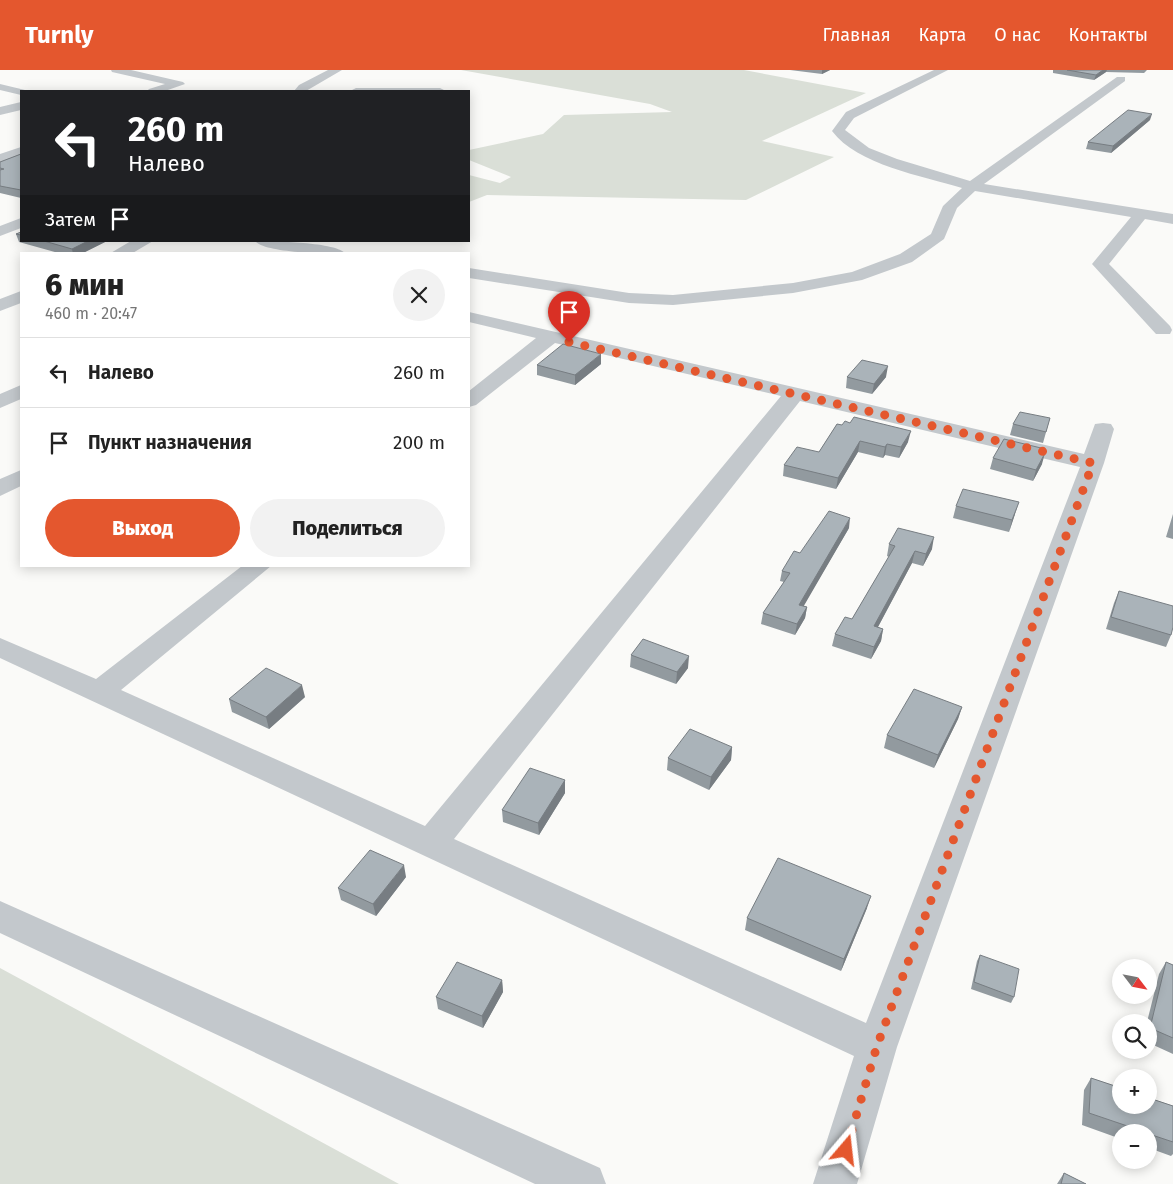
<!DOCTYPE html>
<html lang="ru">
<meta charset="utf-8">
<style>
:root{--surface:#fff;--page:#f2f2f2;--text:#222;--muted:#767676;--line:#e0e0e0;--accent:#e4572e}
body{margin:0;font-family:"Fira Sans",sans-serif;background:var(--page);color:var(--text);height:100vh;display:flex;flex-direction:column;font-size:19px;white-space:nowrap}
*{box-sizing:border-box;margin:0}
p{font-size:16px;color:var(--muted)}
.icon{flex:none;width:28px;height:28px;fill:none;stroke:currentColor;stroke-width:2;stroke-linecap:round;stroke-linejoin:round}
.map{position:relative;flex:1;overflow:hidden}
.details{position:absolute;left:20px;top:182px;width:450px;height:315px;display:flex;flex-direction:column;background:var(--surface);border-radius:0px;box-shadow:0 2px 12px #0003}
.details>*{flex:none}
.guide{position:absolute;left:20px;top:20px;width:450px;height:152px;border-radius:0px;box-shadow:0 2px 12px #0003;background:#202124;color:#fff;overflow:hidden}
.needle{width:32px;rotate:122deg}
.fabs{position:absolute;left:1112px;top:889px;display:grid;gap:10px}
.fabs a{display:grid;place-items:center;width:45px;height:45px;border-radius:50%;background:var(--surface);box-shadow:0 2px 12px #0003;font-size:25px}
.pin{position:absolute;display:grid;place-items:center;width:42px;height:42px;color:#fff;margin:-51px -21px;border-radius:50% 50% 50% 0;rotate:-45deg;box-shadow:0 0 5px #0007}
.pin .icon{rotate:45deg}
.me{position:absolute;width:55px;margin:-28px;rotate:17deg;stroke-linejoin:round;filter:drop-shadow(0 0 4px #0008)}
.turn{display:flex;align-items:center;gap:18px;height:105px;padding:0 25px;font-size:22px}
.turn .icon{width:65px;height:65px;stroke-width:2.5}
.turn b{display:block;font-size:35px;line-height:42px}
.then{display:flex;align-items:center;height:48px;padding:0 25px;background:#0003;gap:10px;font-size:19px}
.round{display:grid;place-items:center;flex:none;width:52px;height:52px;border-radius:26px;background:var(--page)}
.overview{display:flex;align-items:center;justify-content:space-between;height:85px;padding:0 25px}
h1{font-size:30px;font-weight:800;line-height:38px}
.cta{display:flex;gap:10px;margin-top:auto;padding:10px 25px}
.cta a{flex:1;height:58px;border-radius:30px;background:var(--accent);color:#fff;font-size:20px;font-weight:800;line-height:58px;text-align:center}
.cta a+a{background:var(--page);color:var(--text)}
ul{padding:0;list-style:none}
li{display:flex;align-items:center;gap:15px;height:70px;padding:0 25px;border-top:1px solid var(--line)}
li div{flex:1}
li b{display:block;font-size:19px}
li em{font-style:normal}
header{display:flex;align-items:center;gap:30px;box-sizing:border-box;height:70px;padding:0 25px;background:var(--accent);color:#fff}
header strong{font-size:24px}
nav{display:flex;gap:28px;margin-inline-start:auto;font-size:18px}
.map>svg:first-child{display:block}
</style>
<header>
<strong>Turnly</strong>
<nav><a>Главная</a><a>Карта</a><a>О нас</a><a>Контакты</a></nav>
</header>
<div class="map">
<svg width="1173" height="1114" viewBox="0 0 1173 1114">
<rect width="100%" height="100%" fill="#fafaf8"/>
<!-- green -->
<path fill="#dadfd7" d="M461 0H744L866 23 762 71 834 87 746 130 487 125 469 132V105L500 113 511 107 469 90V80L543 64 564 45 672 42 650 34Z
M0 898 399 1114H0Z"/>
<g fill="none" stroke-linecap="round" stroke-linejoin="round">
<!-- minor -->
<path fill="#c3c8cc" fill-rule="evenodd" d="M111 0H131L183 12 185 14 165 21H147L149 19 165 14 112 2Z
M328 0H342L306 21H294L299 15Z
M934 0H948L854 48 845 60 869 78 897 89 970 111 1117 7H1125V11L984 114 1173 144V154L1145 149 1109 194 1170 256 1172 260 1170 264H1156L1092 194 1131 147 975 121 957 138 944 169 912 192 862 210 793 223 673 235 629 233 469 208V198L629 223 673 225 793 213 852 202 900 184 931 164 943 136 962 118C923 106 857 95 832 61L846 42Z
M0 14 25 20 26 21H21V25L0 20Z
M356 18H440L446 21H350Z
M21 32V40L0 45V37Z
M21 77V85L0 92V84Z
M21 148V158L0 166V156Z
M131 171H153L131 184H109Z
M255 171C271 171 338 172 346 184 330 184 264 183 255 171Z
M21 221V233L0 241V229Z
M469 242 1084 384 1095 354 1103 353 1111 354 1114 359 1104 393 897 977 857 1114H813L854 986 0 588V568L96 609 242 496H271L121 620 425 756 781 326 555 273 476 335 469 337V321L536 268 469 252ZM800 331 1080 397 866 953 454 769Z
M21 315V329L0 338V324Z
M21 400V416L0 426V409Z
M0 831 600 1098 606 1114H535L0 863Z"/>
</g>
<!-- wall -->
<path fill="#929a9f" d="M790 0H830L822 4Z
M1053 0H1147L1144 3 1106 2 1094 10 1053 3Z
M1150 50 1111 83 1086 79 1088 72Z
M21 84V128L0 123V92Z
M21 162V171H107L81 184H62L19 172 16 164Z
M601 294 575 315 537 305V295Z
M847 307H886L872 324 846 318Z
M1050 348 1043 373 1010 365 1013 354Z
M837 354 908 372 899 388 885 385 883 388 858 382 836 419 783 406 784 395 819 382Z
M993 388 1042 394 1033 411 990 399Z
M956 436 1015 444 1009 462 953 448Z
M1173 444V469L1166 467Z
M849 458 803 536 807 537 805 548 795 565 761 554 763 543 784 512 780 511 782 501 800 483Z
M889 474 932 479 923 496 912 493 878 557 883 559 881 571 871 589 832 576 835 564 852 549 889 487 887 486Z
M1119 521 1171 565 1166 577 1106 559 1114 533Z
M631 585 688 598 676 614 630 597Z
M305 627 269 659 232 642 229 629Z
M962 637 958 649 934 698 884 678 887 665Z
M732 677 731 690 709 720 667 700 668 688Z
M565 710V723L539 765 503 752 502 740Z
M406 807 376 846 341 830 338 818Z
M867 838 841 901 745 860 747 848Z
M980 885 1014 927 1011 933 971 919 977 891Z
M1166 892 1173 895V984L1149 973V952H1147L1159 904Z
M502 910 503 922 483 958 438 939 436 927Z
M1091 1008 1173 1036V1084L1171 1086 1149 1078V1062H1121V1069L1082 1055 1084 1020Z
M1064 1103 1086 1114H1057Z"/>
<!-- shaded-wall -->
<path fill="#777d82" d="M822 0H830L822 4Z
M1103 0H1107L1106 2 1094 10 1096 5Z
M1152 44 1150 50 1111 83 1113 76Z
M88 171H107L81 184H73L72 179Z
M601 284V294L575 315V305Z
M888 296 886 307 872 324 874 314Z
M911 361 908 372 899 388 901 377Z
M860 371 858 382 836 419 838 408Z
M887 374 885 385 883 388 885 377Z
M1045 383 1042 394 1033 411 1036 400Z
M1019 432 1009 462 1012 450Z
M850 448 849 458 798 546 799 535Z
M934 467 932 479 923 496 926 484Z
M915 481 912 493 872 568 874 556Z
M807 537 805 548 795 565 797 554Z
M883 559 881 571 871 589 874 577Z
M689 586 688 598 676 614 677 602Z
M302 615 305 627 269 659 266 647Z
M962 637 958 649 934 698 938 685Z
M732 677 731 690 709 720 711 707Z
M565 710V723L539 765 538 753Z
M404 795 406 807 376 846 373 834Z
M871 826 867 838 841 901 844 889Z
M502 910 503 922 483 958 482 946Z"/>
<!-- building -->
<path fill="#aab3b9" stroke="#777d82" d="M1067 0H1103L1096 5Z
M1128 40 1152 44 1113 76 1088 72Z
M21 84V120L0 116V100L4 99 0 98V92Z
M21 162V165L16 164Z
M44 171H88L72 179Z
M563 274 601 284 575 305 537 295Z
M862 290 888 296 874 314 847 307Z
M1020 342 1050 348 1046 362 1013 354Z
M854 347 911 361 901 377 887 374 885 377 860 371 838 408 784 395 797 377 819 382 837 354 842 355 845 351 850 353Z
M1004 369 1041 378 1040 382 1045 383 1036 400 993 388Z
M963 419 1019 432 1012 450 956 436Z
M829 441 850 448 799 535 807 537 797 554 763 543 790 503 782 501 794 481 800 483Z
M898 458 934 467 926 484 915 481 874 556 883 559 874 577 835 564 845 547 852 549 895 476 889 474Z
M1119 521 1173 536V557L1171 565 1111 547Z
M643 569 689 586 677 602 631 585Z
M266 598 302 615 266 647 229 629Z
M914 619 962 637 938 685 887 665Z
M690 659 732 677 711 707 668 688Z
M530 698 565 710 538 753 502 740Z
M370 780 404 795 373 834 338 818Z
M778 788 871 826 844 889 747 848Z
M980 885 1019 899 1014 927 974 912Z
M457 892 502 910 482 946 436 927Z
M1166 892 1173 895V968L1150 958Z
M1091 1008 1121 1018V1035H1149V1028L1173 1036V1072L1149 1064V1062H1145L1089 1043Z
M1064 1103 1086 1114H1061Z"/>
<g fill="none" stroke-linecap="round" stroke-linejoin="round">
<!-- route -->
<path stroke="#e4572e" stroke-width="9" stroke-dasharray="0 16.2" d="M569 272 1093 393 877 976 846 1080"/>
</g>
</svg>
<div class="fabs">
<a><svg class="needle" viewBox="-14 -14 28 28"><path d="M0-13l5 13h-10z" fill="#e53935"/><path d="M0 13l5-13h-10z" fill="#767676"/></svg></a>
<a><svg class="icon" aria-label="search" viewBox="0 0 24 24"><circle cx="10" cy="10" r="6"/><path d="M15 15l6 6"/></svg></a>
<a>+</a>
<a>−</a>
</div>
<div class="pin" style="left:569px;top:272px;background:#d93025"><svg class="icon" aria-label="arrive" viewBox="0 0 24 24"><path d="M6 21V4h12l-3 4 3 4H6"/></svg></div>
<svg class="me" style="left:846px;top:1080px" viewBox="-20 -20 40 40"><path d="M0-17L14 15 0 8-14 15z" fill="#e4572e" stroke="#fff" stroke-width="4"/></svg>
<div class="guide">
<div class="turn"><svg class="icon" aria-label="left" viewBox="0 0 24 24"><path d="M17 20v-9H6M10 6l-5 5 5 5"/></svg><div><b>260 m</b>Налево</div></div>
<div class="then">Затем<svg class="icon" aria-label="arrive" viewBox="0 0 24 24"><path d="M6 21V4h12l-3 4 3 4H6"/></svg></div>
</div>
<section class="details">
<div class="overview"><div><h1>6 мин</h1><p>460 m · 20:47</p></div><a class="round"><svg class="icon" aria-label="close" viewBox="0 0 24 24"><path d="M6 6l12 12M18 6L6 18"/></svg></a></div>
<ul>
<li><svg class="icon" aria-label="left" viewBox="0 0 24 24"><path d="M17 20v-9H6M10 6l-5 5 5 5"/></svg><div><b>Налево</b></div><em>260 m</em></li>
<li><svg class="icon" aria-label="arrive" viewBox="0 0 24 24"><path d="M6 21V4h12l-3 4 3 4H6"/></svg><div><b>Пункт назначения</b></div><em>200 m</em></li>
</ul>
<div class="cta"><a>Выход</a><a>Поделиться</a></div>
</section>
</div>
